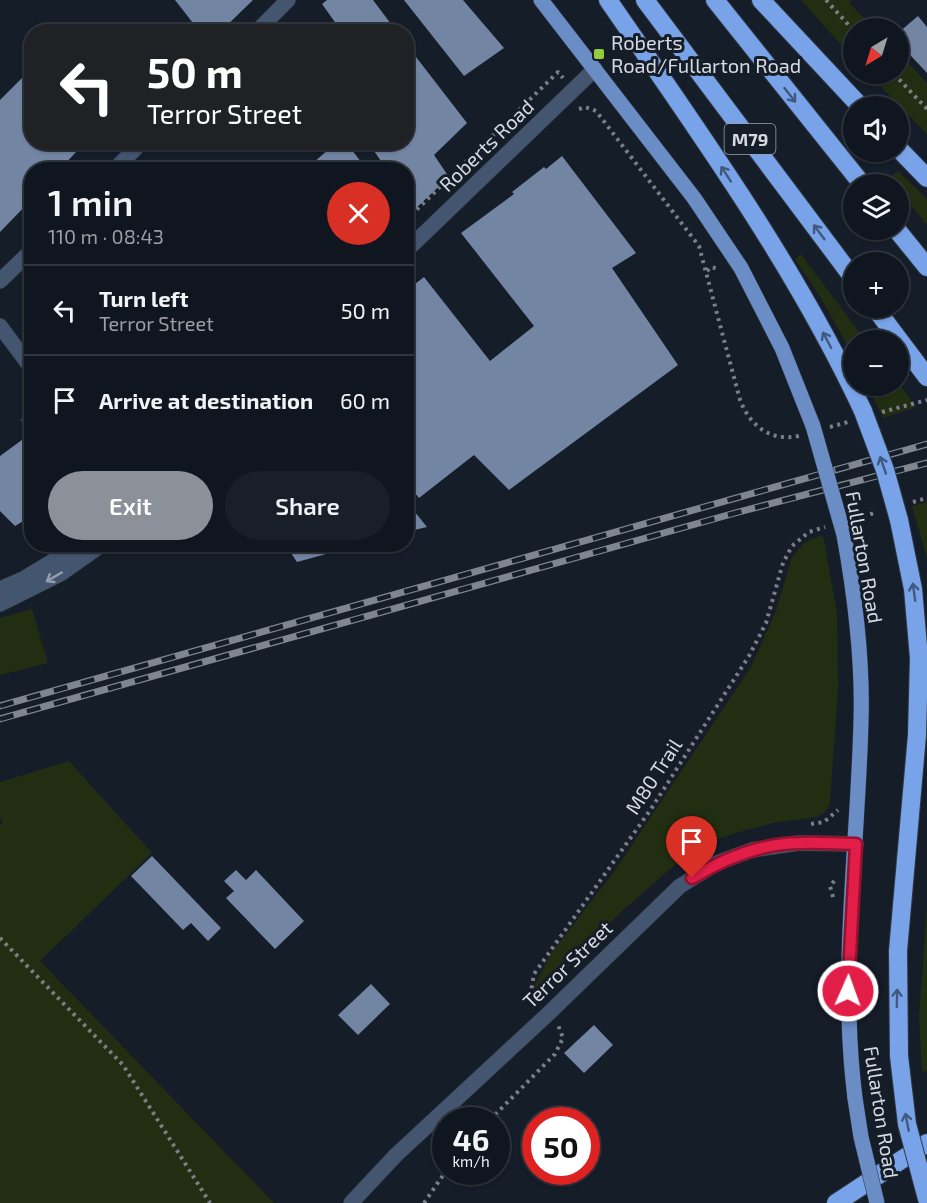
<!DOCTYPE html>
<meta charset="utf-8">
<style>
:root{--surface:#10161f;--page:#191f28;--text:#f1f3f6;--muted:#9c9fa4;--line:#30353d;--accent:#8c9099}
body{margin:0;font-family:"Exo 2",sans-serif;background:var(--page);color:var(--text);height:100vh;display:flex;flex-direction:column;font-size:22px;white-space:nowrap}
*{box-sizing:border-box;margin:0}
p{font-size:20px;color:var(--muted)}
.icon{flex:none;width:33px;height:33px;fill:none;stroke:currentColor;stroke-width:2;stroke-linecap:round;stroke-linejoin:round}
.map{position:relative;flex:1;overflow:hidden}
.drawer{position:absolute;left:24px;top:162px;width:390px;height:390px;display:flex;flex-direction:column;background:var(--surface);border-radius:24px;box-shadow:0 2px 4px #0004,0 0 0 2px var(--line)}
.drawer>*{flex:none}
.banner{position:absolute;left:24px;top:24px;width:390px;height:126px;border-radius:24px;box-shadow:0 2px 4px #0004,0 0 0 2px var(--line);background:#202124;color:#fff;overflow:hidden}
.needle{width:39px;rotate:218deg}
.tools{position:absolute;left:843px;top:18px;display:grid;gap:12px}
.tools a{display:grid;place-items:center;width:66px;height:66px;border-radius:50%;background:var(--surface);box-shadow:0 2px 4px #0004,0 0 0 2px var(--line);font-size:30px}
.speed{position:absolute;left:432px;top:1107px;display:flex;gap:12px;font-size:30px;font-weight:700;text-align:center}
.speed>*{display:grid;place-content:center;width:78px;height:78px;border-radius:50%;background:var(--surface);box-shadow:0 2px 4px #0004,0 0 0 2px var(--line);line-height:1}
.speed small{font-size:15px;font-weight:400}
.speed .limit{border:9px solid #d22;background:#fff;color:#111}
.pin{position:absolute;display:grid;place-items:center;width:51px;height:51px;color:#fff;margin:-62px -26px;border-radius:50% 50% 50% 0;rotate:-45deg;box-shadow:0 0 6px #0007}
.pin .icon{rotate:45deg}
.me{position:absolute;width:66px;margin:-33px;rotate:2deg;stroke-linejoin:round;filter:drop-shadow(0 0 4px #0008)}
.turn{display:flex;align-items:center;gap:21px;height:126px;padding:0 24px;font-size:27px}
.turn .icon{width:78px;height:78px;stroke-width:2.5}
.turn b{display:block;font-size:42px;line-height:51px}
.round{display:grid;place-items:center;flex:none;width:63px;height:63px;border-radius:32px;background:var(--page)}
.overview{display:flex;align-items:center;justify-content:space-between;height:102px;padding:0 24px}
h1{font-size:36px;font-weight:600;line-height:45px}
.cta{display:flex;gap:12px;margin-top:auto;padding:12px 24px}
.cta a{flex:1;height:69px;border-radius:36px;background:var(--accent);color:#fff;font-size:24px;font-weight:600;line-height:69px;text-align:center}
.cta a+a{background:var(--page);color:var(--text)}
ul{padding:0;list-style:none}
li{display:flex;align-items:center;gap:18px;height:90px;padding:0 24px;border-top:2px solid var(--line)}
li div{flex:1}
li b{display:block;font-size:22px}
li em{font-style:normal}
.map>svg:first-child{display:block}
</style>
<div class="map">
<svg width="927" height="1203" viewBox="0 0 927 1203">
<rect width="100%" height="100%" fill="#151d29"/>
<!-- green -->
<path fill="#222e12" d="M801 0H852L849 3 874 28H854L853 58Z
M899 53 927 83V134L869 74H898Z
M898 171 927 199V225L899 190 898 184H894L889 178Z
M801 254 865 340H854L853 356 821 298 795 259Z
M899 384 916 407 883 418 868 386Z
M927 502V559L912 506Z
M823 535 837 613 838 685 830 804 824 813 817 817 778 822 746 830 714 840 694 851 677 863 624 909 542 994 537 992 534 987 550 955 616 869 751 667 776 611 792 557 805 542Z
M32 609 48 663 0 675V618Z
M69 761 152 853 40 961 274 1203H0V825L3 822 0 818V782Z
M927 906V1073L925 1070 922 1074 919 1017Z"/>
<!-- building -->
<path fill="#7285a3" d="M175 0H253L220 32H200Z
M327 0H373L397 32H342L322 4Z
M404 0H463L504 48 464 76Z
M918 16 927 27V73L898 42V33Z
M406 44 467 123 434 155 449 177 415 209 406 197V170H387L368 142H406Z
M25 75 32 85V142H73L78 150 59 170H32V199L0 232V100Z
M337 142H346L367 170H305Z
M562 156 636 253 612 268 678 365 509 490 474 455 419 498 406 482V291L424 277 490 361 534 326 461 233 514 194 512 192 544 167 546 169Z
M32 412V472L29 474 32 476V516L15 526 0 511V456L30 434 21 420Z
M406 501 427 527 406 532Z
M285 544H359V545L297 562Z
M152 856 221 928 208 941 191 923 183 930 131 876Z
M236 870 246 880 256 870 304 921 275 949 226 898 234 891 224 881Z
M371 984 390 1004 358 1035 338 1015Z
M594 1025 613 1045 584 1073 564 1053Z"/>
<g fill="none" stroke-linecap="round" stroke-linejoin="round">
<defs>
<path id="minor" d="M256 32 288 0
M114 170 142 142
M406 251 595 69
M0 281 32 250
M0 326 32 369
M0 589 23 579 81 544
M0 604 62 573 103 544
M351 1203 396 1155 548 1014 680 886 717 863 752 850 799 843 856 844"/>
<path id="major" d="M541 0 694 198 741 268 782 348 813 426
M844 535C855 596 863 658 861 721 858 846 839 973 855 1098"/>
<path id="highway" d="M608 0C699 132 795 265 863 411
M645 0 854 279
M715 0 862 184
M761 0 860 106
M898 148 927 178
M897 230 927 267
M875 308 927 377
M899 1056 898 951 917 735 919 658 913 589 899 520
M836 1203 927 1143"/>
</defs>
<!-- minor casing -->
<use href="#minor" stroke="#303843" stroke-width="16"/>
<!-- major casing -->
<use href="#major" stroke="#303843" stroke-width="16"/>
<!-- highway casing -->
<use href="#highway" stroke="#303843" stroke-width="20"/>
<!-- path -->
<path stroke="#79808a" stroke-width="4" stroke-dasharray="3 4.5" stroke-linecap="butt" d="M826 0 854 31
M894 74 927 109
M579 109 585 107 596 111 699 246 740 400C750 426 771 442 799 436
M406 220 558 72 563 78
M707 271 711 267 719 269
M406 277 417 267
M882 412 927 400
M830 427 848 422
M913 502 927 498
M856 519 877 512
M120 550 127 544
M811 824 824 822 838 810
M833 897 830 886 835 880
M0 938 123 1065 210 1203
M538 1001 531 991 534 974 651 809 749 656 766 623 783 563 792 546 809 532 825 527
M490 1120 555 1054 563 1038 558 1025
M424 1203 446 1171"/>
<!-- minor -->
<use href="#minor" stroke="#445570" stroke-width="15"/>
<!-- major -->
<use href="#major" stroke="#6a8dc6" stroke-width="15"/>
<!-- highway -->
<use href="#highway" stroke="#79a3e8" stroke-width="18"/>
<defs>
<path id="rail" d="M0 706 927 444
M0 719 735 513 927 463"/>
</defs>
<!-- rail casing -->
<use href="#rail" stroke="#7f8690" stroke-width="7"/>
<!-- rail -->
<use href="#rail" stroke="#151d29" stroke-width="4.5" stroke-dasharray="14" stroke-linecap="butt"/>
<defs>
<path id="major-bridge" d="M813 426 844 535
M855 1098 861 1137 877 1203"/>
<path id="highway-bridge" d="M863 411 885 470 899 520
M899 1056 907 1124 927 1199"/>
</defs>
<!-- major-bridge casing -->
<use href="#major-bridge" stroke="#303843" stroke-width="16" stroke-linecap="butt"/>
<!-- highway-bridge casing -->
<use href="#highway-bridge" stroke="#303843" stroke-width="20" stroke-linecap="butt"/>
<!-- major-bridge -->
<use href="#major-bridge" stroke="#6a8dc6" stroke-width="15"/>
<!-- highway-bridge -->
<use href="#highway-bridge" stroke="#79a3e8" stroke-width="18"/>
</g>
<!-- one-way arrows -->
<defs><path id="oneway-shaft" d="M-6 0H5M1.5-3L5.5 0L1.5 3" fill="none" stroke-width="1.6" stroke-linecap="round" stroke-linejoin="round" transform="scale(1.5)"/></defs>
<g stroke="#42597f">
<use href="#oneway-shaft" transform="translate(790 95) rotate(52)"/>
<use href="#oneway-shaft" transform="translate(726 174) rotate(-123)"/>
<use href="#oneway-shaft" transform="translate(819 232) rotate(-127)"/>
<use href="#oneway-shaft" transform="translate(827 340) rotate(-118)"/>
<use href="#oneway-shaft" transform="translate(883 465) rotate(-109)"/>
<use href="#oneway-shaft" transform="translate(914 592) rotate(-98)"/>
<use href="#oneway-shaft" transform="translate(897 998) rotate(-89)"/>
<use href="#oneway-shaft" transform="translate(907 1122) rotate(-101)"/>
</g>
<use stroke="#949faf" href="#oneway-shaft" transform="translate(54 577) rotate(150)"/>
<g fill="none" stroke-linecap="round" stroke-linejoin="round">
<defs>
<path id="route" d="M692 878C725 858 761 843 801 843 819 842 838 844 856 844L848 991"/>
</defs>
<!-- route casing -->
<use href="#route" stroke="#92132f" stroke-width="15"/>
<!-- route -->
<use href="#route" stroke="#e11d48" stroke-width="10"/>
</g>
<!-- markers -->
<rect fill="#94cc3c" stroke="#151d29" stroke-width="2" x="593" y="48" width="12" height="12" rx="3"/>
<g text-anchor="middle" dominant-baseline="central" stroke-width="6" stroke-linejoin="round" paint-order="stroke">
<!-- shield labels -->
<rect fill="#151d29" stroke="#9ba2ab" stroke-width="1.5" x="724.5" y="124" width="51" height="30" rx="4.5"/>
<g font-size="18" font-weight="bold" fill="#d5dbe3">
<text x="750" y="139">M79</text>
</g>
<!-- poi labels -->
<g font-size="20" fill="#d5dbe3" stroke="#151d29" text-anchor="start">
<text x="611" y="42">Roberts<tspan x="611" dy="23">Road/Fullarton Road</tspan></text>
</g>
<!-- street labels -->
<g font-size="20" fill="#d5dbe3" stroke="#151d29">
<text transform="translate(486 145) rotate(-44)">Roberts Road</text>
<text transform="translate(865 557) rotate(80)">Fullarton Road</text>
<text transform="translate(653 776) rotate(-57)">M80 Trail</text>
<text transform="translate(567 964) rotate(-44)">Terror Street</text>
<text transform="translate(882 1112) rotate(81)">Fullarton Road</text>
</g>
</g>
</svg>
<div class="tools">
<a><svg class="needle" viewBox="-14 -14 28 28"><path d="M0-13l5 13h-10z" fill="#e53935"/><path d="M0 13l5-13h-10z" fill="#9c9fa4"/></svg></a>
<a><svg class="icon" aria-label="sound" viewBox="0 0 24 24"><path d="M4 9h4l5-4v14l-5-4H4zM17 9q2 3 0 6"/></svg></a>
<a><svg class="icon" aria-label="layers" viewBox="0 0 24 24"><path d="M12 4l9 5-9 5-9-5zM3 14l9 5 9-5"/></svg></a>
<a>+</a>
<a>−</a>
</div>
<div class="speed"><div>46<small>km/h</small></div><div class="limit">50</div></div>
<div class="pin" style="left:692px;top:878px;background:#d93025"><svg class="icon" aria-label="arrive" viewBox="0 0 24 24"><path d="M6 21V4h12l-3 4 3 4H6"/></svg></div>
<svg class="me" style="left:848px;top:991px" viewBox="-20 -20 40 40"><circle r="17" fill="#e11d48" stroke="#fff" stroke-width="3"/><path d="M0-11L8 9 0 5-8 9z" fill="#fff"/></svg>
<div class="banner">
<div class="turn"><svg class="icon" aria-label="left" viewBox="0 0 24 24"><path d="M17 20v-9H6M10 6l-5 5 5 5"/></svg><div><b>50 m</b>Terror Street</div></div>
</div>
<section class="drawer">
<div class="overview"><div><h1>1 min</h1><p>110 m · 08:43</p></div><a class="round" style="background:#d93025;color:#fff"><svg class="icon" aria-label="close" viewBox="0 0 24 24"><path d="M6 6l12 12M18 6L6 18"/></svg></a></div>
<ul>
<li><svg class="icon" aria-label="left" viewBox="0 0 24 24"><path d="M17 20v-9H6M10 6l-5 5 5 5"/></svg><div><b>Turn left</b><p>Terror Street</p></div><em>50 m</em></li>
<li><svg class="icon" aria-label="arrive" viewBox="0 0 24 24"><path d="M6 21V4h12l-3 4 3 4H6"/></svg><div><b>Arrive at destination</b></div><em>60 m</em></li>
</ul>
<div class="cta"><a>Exit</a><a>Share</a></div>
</section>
</div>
